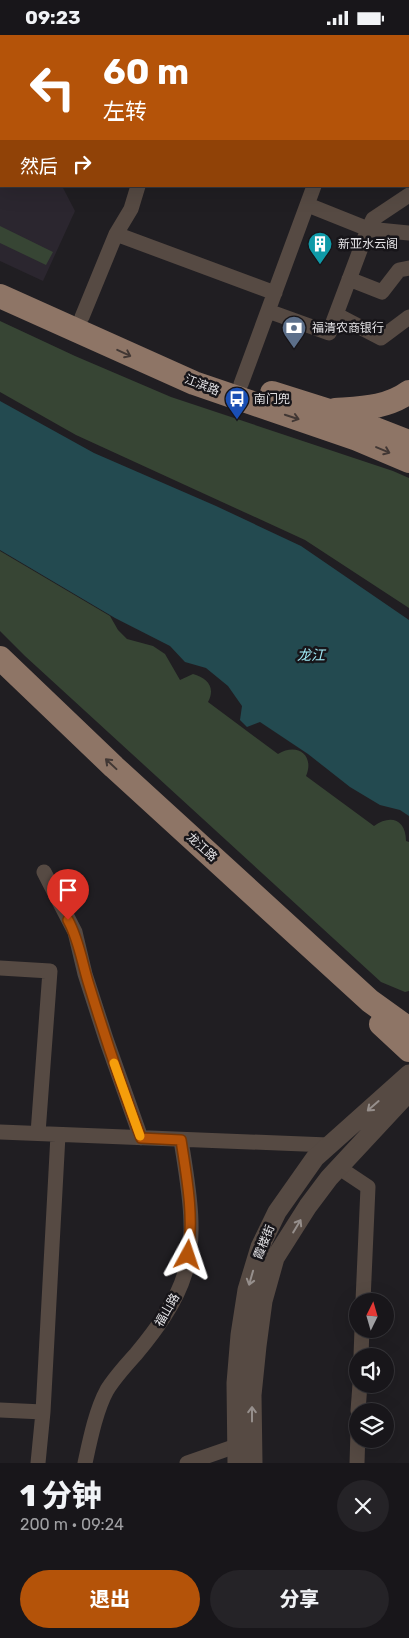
<!DOCTYPE html>
<html lang="zh">
<meta charset="utf-8">
<style>
:root{--surface:#18161a;--page:#252327;--text:#f1f3f6;--muted:#9f9fa2;--line:#363539;--accent:#b45309}
body{margin:0;font-family:Rubik,"Noto Sans SC",sans-serif;background:var(--page);color:var(--text);height:100vh;display:flex;flex-direction:column;font-size:19px;white-space:nowrap}
*{box-sizing:border-box;margin:0}
p{font-size:16px;color:var(--muted)}
.icon{flex:none;width:28px;height:28px;fill:none;stroke:currentColor;stroke-width:2;stroke-linecap:round;stroke-linejoin:round}
.map{position:relative;height:1428px;overflow:hidden}
.side{display:flex;flex-direction:column;background:var(--surface);flex:1}
.side>*{flex:none}
.top-card{position:absolute;left:0px;top:0px;width:410px;height:152px;box-shadow:0 5px 20px #0002,0 0 0 1px var(--line);background:#b45309;color:#fff;overflow:hidden}
.needle{width:32px;rotate:5deg}
.buttons{position:absolute;left:349px;top:1258px;display:grid;gap:10px}
.buttons a{display:grid;place-items:center;width:45px;height:45px;border-radius:50%;background:var(--surface);box-shadow:0 5px 20px #0002,0 0 0 1px var(--line);font-size:25px}
.pin{position:absolute;display:grid;place-items:center;width:42px;height:42px;color:#fff;margin:-51px -21px;border-radius:50% 50% 50% 0;rotate:-45deg;box-shadow:0 0 5px #0007}
.pin .icon{rotate:45deg}
.me{position:absolute;width:55px;margin:-28px;rotate:5deg;stroke-linejoin:round;filter:drop-shadow(0 0 4px #0008)}
.turn{display:flex;align-items:center;gap:18px;height:105px;padding:0 20px;font-size:22px}
.turn .icon{width:65px;height:65px;stroke-width:2.5}
.turn b{display:block;font-size:35px;line-height:42px}
.then{display:flex;align-items:center;height:48px;padding:0 20px;background:#0003;gap:10px;font-size:19px}
.round{display:grid;place-items:center;flex:none;width:52px;height:52px;border-radius:26px;background:var(--page)}
.summary{display:flex;align-items:center;justify-content:space-between;height:85px;padding:0 20px}
h1{font-size:30px;font-weight:800;line-height:38px}
.cta{display:flex;gap:10px;margin-top:auto;padding:10px 20px}
.cta a{flex:1;height:58px;border-radius:30px;background:var(--accent);color:#fff;font-size:20px;font-weight:800;line-height:58px;text-align:center}
.cta a+a{background:var(--page);color:var(--text)}
.status{display:flex;justify-content:space-between;align-items:center;height:35px;padding:0 25px;background:var(--surface);direction:ltr}
.status svg{height:14px;fill:currentColor}
.map>svg:first-child{display:block}
</style>
<div class="status"><b>09:23</b><svg viewBox="0 0 49 12"><path d="M0 12V9h3v3zM5 12V6h3v6zM10 12V3h3v9zM15 12V0h3v12zM26 1h20v11H26zM47 4h2v5h-2z"/></svg></div>
<div class="map">
<svg width="409" height="1428" viewBox="0 0 409 1428">
<rect width="100%" height="100%" fill="#201e22"/>
<!-- built -->
<path fill="#2b262f" d="M0 85 1 151H62L75 176 43 246 0 226Z"/>
<!-- green -->
<path fill="#374534" d="M0 191 53 217 46 230 0 208Z
M0 286 75 321 171 362 393 436 409 443V573L305 505 76 400 0 357Z
M0 516 110 581 118 595 127 604 153 611 165 619 180 645 193 639C207 643 216 652 208 667L278 719C297 707 315 720 306 741L374 791C390 779 406 784 406 806L409 807V956L405 957 381 947 25 621 0 596Z"/>
<!-- water -->
<path fill="#234a50" d="M0 366 94 418 216 471 301 511 409 585V781L400 775 380 770 350 752 308 719 260 687 247 692 240 685 242 671 228 651 206 633 185 627 170 611 115 583 0 515Z"/>
<g fill="none" stroke-linecap="round" stroke-linejoin="round">
<!-- minor -->
<path stroke="#564a43" stroke-width="15" d="M290 1 294 0
M308 170 368 194 409 198
M116 199 275 258
M349 244 382 257 399 235 409 233
M268 276 329 298 368 194 373 184 409 160
M337 280 381 303 409 282
M82 282 116 199 131 174 138 151
M241 349 314 151
M44 837 75 897 85 939 106 1004 141 1103
M0 933 50 936 38 1098
M0 1097 328 1110
M338 1132 368 1152 363 1266
M361 1321 362 1294
M0 1375 43 1377
M358 1376 360 1349
M38 1428 43 1377 58 1100
M85 1428C90 1405 96 1375 107 1355 115 1342 126 1330 136 1319 156 1295 176 1268 185 1238 198 1198 187 1145 181 1105
M187 1428 236 1411
M357 1428 358 1397"/>
<!-- tertiary -->
<path stroke="#564a43" stroke-width="19" d="M237 1428 236 1348 240 1300 247 1255 260 1212 277 1177 315 1123 409 1039
M253 1428 252 1360 257 1311 263 1266 275 1223 308 1171 329 1143 409 1057"/>
<!-- primary -->
<path stroke="#8e7566" stroke-width="24" d="M0 261 194 348 357 404 409 426
M272 358 329 376 409 407
M335 375C362 373 387 373 409 357
M0 623 114 732 370 966 409 994
M381 989 409 1015"/>
</g>
<!-- one-way arrows -->
<defs><path id="oneway-shaft" d="M-6 0H5M1.5-3L5.5 0L1.5 3" fill="none" stroke-width="1.6" stroke-linecap="round" stroke-linejoin="round" transform="scale(1.25)"/></defs>
<g stroke="#413734">
<use href="#oneway-shaft" transform="translate(124 318) rotate(25)"/>
<use href="#oneway-shaft" transform="translate(292 382) rotate(18)"/>
<use href="#oneway-shaft" transform="translate(383 415) rotate(23)"/>
<use href="#oneway-shaft" transform="translate(111 729) rotate(-137)"/>
</g>
<g stroke="#968f8c">
<use href="#oneway-shaft" transform="translate(373 1071) rotate(139)"/>
<use href="#oneway-shaft" transform="translate(297 1191) rotate(-59)"/>
<use href="#oneway-shaft" transform="translate(251 1243) rotate(106)"/>
<use href="#oneway-shaft" transform="translate(252 1379) rotate(-90)"/>
</g>
<g fill="none" stroke-linecap="round" stroke-linejoin="round">
<defs>
<path id="route" d="M68 885C79 905 82 928 89 950 105 1002 122 1053 141 1103L181 1105C187 1144 194 1181 188 1220"/>
</defs>
<!-- route casing -->
<use href="#route" stroke="#753606" stroke-width="12"/>
<!-- route -->
<use href="#route" stroke="#b45309" stroke-width="9"/>
<!-- slow -->
<path stroke="#f59e0b" stroke-width="9" d="M114 1028 140 1101"/>
</g>
<!-- icons -->
<defs>
<symbol id="building-pin" viewBox="-11 -11 22 30"><path d="M0 17L-7.5 6A9.5 9.5 0 1 1 7.5 6Z" fill="#0f9aa8" stroke="#171519"/><path d="M-4-6H4V6H1V3H-1V6H-4ZM-2.5-4.3h1.7v1.8h-1.7ZM.8-4.3h1.7v1.8H.8ZM-2.5-1h1.7V.8h-1.7ZM.8-1h1.7V.8H.8Z" fill="#fff"/></symbol>
<symbol id="bank-pin" viewBox="-11 -11 22 30"><path d="M0 17L-7.5 6A9.5 9.5 0 1 1 7.5 6Z" fill="#5c6f8a" stroke="#171519"/><path d="M-6-4H6V4H-6ZM0-2.3a2.3 2.3 0 1 0 0 4.6a2.3 2.3 0 1 0 0-4.6Z" fill="#fff"/></symbol>
<symbol id="bus-pin" viewBox="-11 -11 22 30"><path d="M0 17L-7.5 6A9.5 9.5 0 1 1 7.5 6Z" fill="#1a4fb4" stroke="#171519"/><path d="M-5-6H5V4H4V6H2V4H-2V6H-4V4H-5ZM-3.5-4V0h7V-4ZM-3.5 1.2v1.5H-2V1.2ZM2 1.2v1.5H3.5V1.2Z" fill="#fff"/></symbol>
</defs>
<g fill-rule="evenodd">
<use href="#building-pin" x="306" y="195" width="28" height="38"/>
<use href="#bank-pin" x="280" y="279" width="28" height="38"/>
<use href="#bus-pin" x="223" y="350" width="28" height="38"/>
</g>
<g text-anchor="middle" dominant-baseline="central" stroke-width="5" stroke-linejoin="round" paint-order="stroke">
<!-- poi labels -->
<g font-size="12" fill="#e4e3e6" stroke="#171519" text-anchor="start">
<text x="338" y="209">新亚水云阁</text>
<text x="312" y="293">福清农商银行</text>
<text x="254" y="364">南门兜</text>
</g>
<!-- street labels -->
<g font-size="12" fill="#e4e3e6" stroke="#171519">
<text transform="translate(202 350) rotate(21)">江滨路</text>
<text transform="translate(202 812) rotate(42)">龙江路</text>
<text transform="translate(264 1207) rotate(-68)">霞楼街</text>
<text transform="translate(167 1275) rotate(-60)">福山路</text>
</g>
<!-- water labels -->
<g font-size="14" font-style="italic" fill="#a1ebf7" stroke="#171519">
<text x="311" y="620">龙江</text>
</g>
</g>
</svg>
<div class="buttons">
<a><svg class="needle" viewBox="-14 -14 28 28"><path d="M0-13l5 13h-10z" fill="#e53935"/><path d="M0 13l5-13h-10z" fill="#9f9fa2"/></svg></a>
<a><svg class="icon" aria-label="sound" viewBox="0 0 24 24"><path d="M4 9h4l5-4v14l-5-4H4zM17 9q2 3 0 6"/></svg></a>
<a><svg class="icon" aria-label="layers" viewBox="0 0 24 24"><path d="M12 4l9 5-9 5-9-5zM3 14l9 5 9-5"/></svg></a>
</div>
<div class="pin" style="left:68px;top:885px;background:#d93025"><svg class="icon" aria-label="arrive" viewBox="0 0 24 24"><path d="M6 21V4h12l-3 4 3 4H6"/></svg></div>
<svg class="me" style="left:188px;top:1220px" viewBox="-20 -20 40 40"><path d="M0-17L14 15 0 8-14 15z" fill="#b45309" stroke="#fff" stroke-width="4"/></svg>
<div class="top-card">
<div class="turn"><svg class="icon" aria-label="left" viewBox="0 0 24 24"><path d="M17 20v-9H6M10 6l-5 5 5 5"/></svg><div><b>60 m</b>左转</div></div>
<div class="then">然后<svg class="icon" aria-label="right" viewBox="0 0 24 24"><path d="M7 20v-9h11M14 6l5 5-5 5"/></svg></div>
</div>
</div>
<section class="side">
<div class="summary"><div><h1>1 分钟</h1><p>200 m · 09:24</p></div><a class="round"><svg class="icon" aria-label="close" viewBox="0 0 24 24"><path d="M6 6l12 12M18 6L6 18"/></svg></a></div>
<div class="cta"><a>退出</a><a>分享</a></div>
</section>
